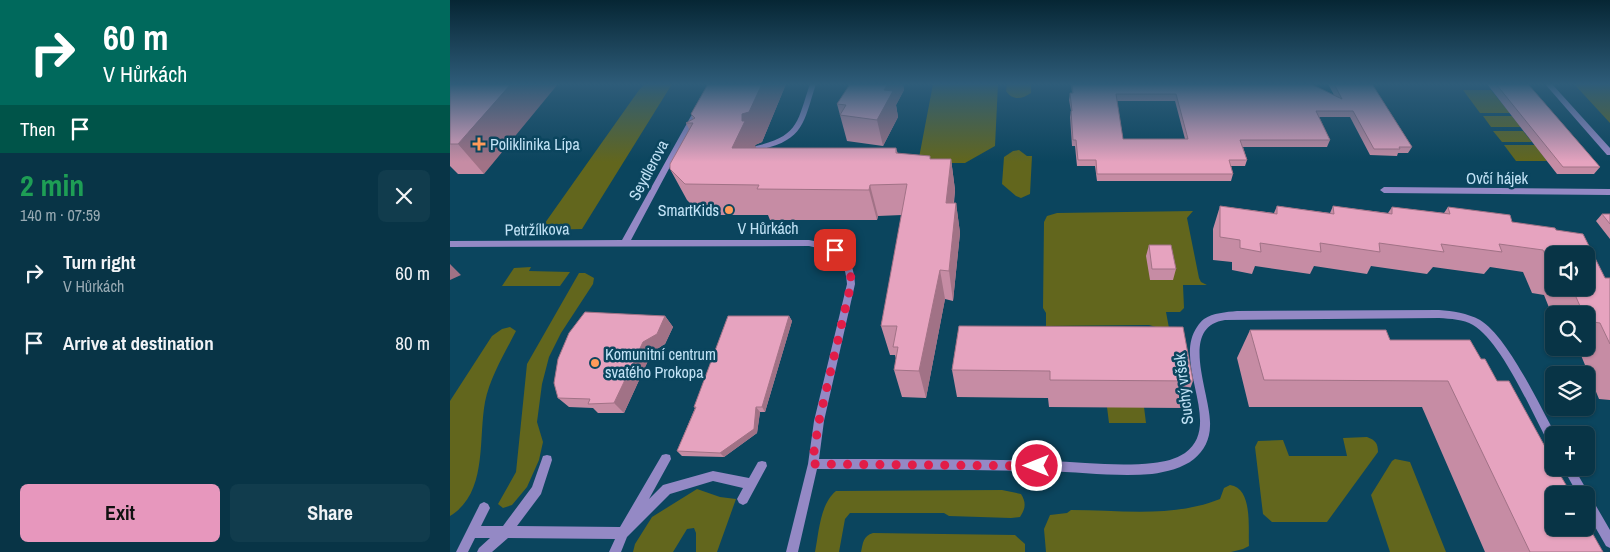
<!DOCTYPE html>
<meta charset="utf-8">
<style>
:root{--surface:#083446;--page:#113c4d;--text:#f1f3f6;--muted:#98aab3;--line:#294f5f;--accent:#e797bd}
body{margin:0;font-family:"Archivo Narrow",sans-serif;background:var(--page);color:var(--text);height:100vh;display:flex;flex-direction:column;font-size:19px;white-space:nowrap}
*{box-sizing:border-box;margin:0}
p{font-size:16px;color:var(--muted)}
.icon{flex:none;width:28px;height:28px;fill:none;stroke:currentColor;stroke-width:2;stroke-linecap:round;stroke-linejoin:round}
.map{position:relative;flex:1;overflow:hidden}
.panel{display:flex;flex-direction:column;background:var(--surface);width:450px}
.panel>*{flex:none}
.hud{background:#00695c;color:#fff;overflow:hidden}
.fabs{position:absolute;left:1095px;top:246px;display:grid;gap:10px}
.fabs a{display:grid;place-items:center;width:50px;height:50px;border-radius:8px;background:var(--surface);box-shadow:0 1px 4px #0004,0 0 0 1px var(--line);font-size:25px}
.pin{position:absolute;display:grid;place-items:center;width:42px;height:42px;color:#fff;margin:-21px;border-radius:10px;box-shadow:0 2px 8px #0006}
.me{position:absolute;width:55px;margin:-28px;rotate:270deg;stroke-linejoin:round;filter:drop-shadow(0 0 4px #0008)}
.turn{display:flex;align-items:center;gap:18px;height:105px;padding:0 20px;font-size:22px}
.turn .icon{width:65px;height:65px;stroke-width:2.5}
.turn b{display:block;font-size:35px;line-height:42px}
.then{display:flex;align-items:center;height:48px;padding:0 20px;background:#0003;gap:10px;font-size:19px}
.round{display:grid;place-items:center;flex:none;width:52px;height:52px;border-radius:8px;background:var(--page)}
.headline{display:flex;align-items:center;justify-content:space-between;height:85px;padding:0 20px}
h1{font-size:30px;font-weight:700;line-height:38px;color:#1e9e55}
.button{display:flex;gap:10px;margin-top:auto;padding:10px 20px}
.button a{flex:1;height:58px;border-radius:8px;background:var(--accent);color:#111;font-size:20px;font-weight:700;line-height:58px;text-align:center}
.button a+a{background:var(--page);color:var(--text)}
ul{padding:0;list-style:none}
li{display:flex;align-items:center;gap:15px;height:70px;padding:0 20px}
li div{flex:1}
li b{display:block;font-size:19px}
li em{font-style:normal}
main{display:flex;flex:1;min-height:0}
.map>svg:first-child{display:block}
</style>
<main>
<section class="panel">
<div class="hud">
<div class="turn"><svg class="icon" aria-label="right" viewBox="0 0 24 24"><path d="M7 20v-9h11M14 6l5 5-5 5"/></svg><div><b>60 m</b>V Hůrkách</div></div>
<div class="then">Then<svg class="icon" aria-label="arrive" viewBox="0 0 24 24"><path d="M6 21V4h12l-3 4 3 4H6"/></svg></div>
</div>
<div class="headline"><div><h1>2 min</h1><p>140 m · 07:59</p></div><a class="round"><svg class="icon" aria-label="close" viewBox="0 0 24 24"><path d="M6 6l12 12M18 6L6 18"/></svg></a></div>
<ul>
<li><svg class="icon" aria-label="right" viewBox="0 0 24 24"><path d="M7 20v-9h11M14 6l5 5-5 5"/></svg><div><b>Turn right</b><p>V Hůrkách</p></div><em>60 m</em></li>
<li><svg class="icon" aria-label="arrive" viewBox="0 0 24 24"><path d="M6 21V4h12l-3 4 3 4H6"/></svg><div><b>Arrive at destination</b></div><em>80 m</em></li>
</ul>
<div class="button"><a>Exit</a><a>Share</a></div>
</section>
<div class="map">
<svg width="1160" height="552" viewBox="0 0 1160 552">
<rect width="100%" height="100%" fill="#0b455e"/>
<!-- green -->
<path fill="#62661d" d="M195 84H222L132 229 90 230 189 90Z
M483 84H548L545 146 515 163H468Z
M557 84H581V93C572 99 563 101 556 91Z
M1124 84H1160V123Z
M1013 90H1041L1060 113H1030Z
M1033 116H1062L1071 127H1041Z
M1043 131H1073L1082 142H1052Z
M1054 145H1085L1097 161H1066Z
M569 150 577 156H582L580 194 571 198 566 196 552 184 554 157 563 151Z
M743 211 737 218 749 278 751 282 757 285H733L734 308 730 312H716L722 344 713 329 699 325 596 326V313L593 308 594 222 597 216 607 213Z
M81 267 79 271 120 272 110 286H52L64 268Z
M129 273H135L144 278 143 284 111 333 99 357 92 384 87 422 93 442 89 460 77 487 62 505 53 508 48 504 66 472 77 364Z
M60 327 66 331C55 353 40 377 35 402 28 440 38 493 0 516V401L42 336 52 329Z
M657 407H694L696 423H659Z
M917 437C925 440 928 443 928 452L877 522H822L813 514 805 447 808 441 833 440 839 456H897L893 438Z
M945 459 960 462 996 552H940L921 495 942 461Z
M780 485C803 488 798 528 799 546L793 549 781 552H596L594 529 600 515 617 513 621 510C670 510 723 518 770 499L774 488Z
M247 489 270 497 286 499 267 552H246V533L244 528 237 529 223 552H183L185 544 202 517Z
M552 490 571 494C576 502 576 508 570 517L561 518 499 516 494 513H400L395 519 389 552H365C369 532 370 504 386 491Z
M423 533 565 535 575 544V552H411C413 543 413 536 423 533Z"/>
<g fill="none" stroke-linecap="round" stroke-linejoin="round">
<!-- minor -->
<path fill="#9489c5" fill-rule="evenodd" d="M360 84H366C353 124 354 140 309 150H306V146C349 136 347 122 360 84Z
M1095 84H1102L1160 148V155H1157Z
M244 114 247 116 181 240H359C388 246 403 252 405 284L374 421 369 459C445 459 521 459 597 461 632 462 668 467 703 463 714 462 726 459 735 453 774 425 722 363 747 327 749 324 751 321 754 319 763 313 776 312 787 311L989 310C1003 311 1017 313 1030 320 1058 337 1089 405 1106 435H1104V447L1100 446C1083 415 1052 342 1023 325 1013 319 1001 319 989 318L775 320C727 327 762 396 760 426 760 439 754 451 744 459 733 468 716 472 702 474 666 477 630 472 595 471 519 470 443 469 367 469L348 552H336L358 464 364 421 397 284C395 257 384 251 359 246L0 247V241L172 240 241 116Z
M934 187 1160 189V195L934 193 930 190Z
M216 454 220 455 221 459 199 499 213 485 263 471 299 478 308 462 312 461 316 462 317 466 297 503 293 505 289 503 287 499 293 488 263 481 220 494 177 537 171 552H159L165 539 58 538 42 552H27L29 548 40 538H25L18 552H6L30 504 34 502 38 504 40 508 31 526H53L82 487 93 456 97 455 101 456 102 460 91 494 67 526 170 527 212 455Z
M1113 468H1124L1160 530V548L1156 546 1136 511V495H1128Z"/>
</g>
<!-- wall -->
<path fill="#c68ca4" fill-rule="evenodd" d="M0 84 34 174H8L0 166Z
M258 84H336L312 142 305 145 306 148H446L448 154 480 159H501L505 190 504 203H506L510 233 503 301 495 299 476 398 452 397 444 370 446 359 445 355H440L431 326 452 215 428 216 427 220H320L318 215H252L237 200 220 169 239 129 236 123 243 119 241 114Z
M398 84H453L454 90 446 105 448 117 433 146 397 141 387 104 399 87Z
M621 84H861L884 95 878 84H922L962 147 958 153H948L947 156 920 155 900 117H869L880 140 877 147H793L797 160 795 166H781L783 174 781 181H647L645 166H627L625 146H622L620 117 621 111 619 100 620 93H622ZM667 101H725L735 139H673Z
M1037 84H1078L1150 167 1144 174H1107Z
M770 206 824 213 827 206 880 213 883 206 938 213 942 207 994 213 998 207 1062 222 1106 230 1155 278H1160V400L1149 399 1128 348H1136V315H1104V320L1094 295 1082 293 1073 272 1040 267 1034 274 983 267 977 274 921 266 917 274 864 266 860 274 805 266 802 274 782 270V262L763 260V229ZM1104 255 1136 288H1104Z
M1152 214H1160V239L1146 221Z
M699 245 726 269 723 280H700L696 256Z
M215 316 223 327 215 344 202 352 174 413H148L143 408 119 407 108 398Z
M339 316 342 321 315 412H310L307 433 274 457 232 456 227 451 245 408 244 407Z
M509 326 743 381 733 408 599 407 598 398 507 397 502 370Z
M800 330 940 340 1031 359 1047 381 1153 552H1035L972 407H799L787 358Z"/>
<!-- shaded-wall -->
<path fill="#a17286" d="M61 84H108L34 174 8 144Z
M312 84H336L312 142 305 145 308 152 282 148 292 121V114Z
M438 84H453L454 90 446 105 448 117 433 146 427 120 434 90Z
M501 159 505 190 500 233 496 203Z
M420 185 428 216 427 220 419 190Z
M506 203 510 233 503 301 499 271Z
M0 264 11 275 0 280Z
M490 270 495 299 476 398 469 371Z
M215 316 223 327 215 344 202 352 174 413 164 403 193 342Z
M339 316 342 321 315 412 312 407Z
M306 407 310 412 307 433 274 457 270 453Z"/>
<!-- building -->
<path fill="#e6a3bf" stroke="#a17286" fill-rule="evenodd" d="M0 84H61L8 144H0Z
M258 84H312L299 112 292 114V121H295L282 148H446V153L480 156V159H501L496 203H506L499 271 490 270 469 371 444 370 448 347H443L447 326H431L457 184 420 185 419 190 307 189 309 185 235 184 220 169V164L243 123H236L245 118 241 114Z
M400 84H438L434 90 443 91 427 120 390 115 396 105 387 104Z
M622 84H861L892 99 884 84H922L962 147H949L950 149H924L903 111H866L880 140H790L797 160H779L783 174H647L646 160H628L626 140H623L621 111H622L620 93H623ZM666 94H726L738 139H673Z
M1046 84H1078L1150 167H1113Z
M770 206 827 214V206L884 214 883 206 942 214V207L1000 214 998 207 1060 215 1062 222 1105 228 1106 230 1133 234 1155 278H1160V344L1150 323 1137 321 1136 315H1134L1122 288H1136V255H1104V271H1103L1093 250 1049 244 1052 252 991 244 994 252 929 243 930 252 870 243 871 252 810 243 811 252 790 248V240L770 237Z
M1152 214H1160V224Z
M699 245H721L726 269H702Z
M135 312 215 316 207 334 193 342 164 403 138 404 140 399 108 398 104 383 108 359 119 333Z
M278 316H339L312 407H306L304 429 270 453 227 451 246 407H244Z
M509 326 733 327 743 381 600 380V371L502 370Z
M800 330H936L940 340H1020L1031 359H1035L1047 381H1059L1104 463V468H1106L1122 495H1104V528H1136V522L1153 552H1080L998 381 814 380Z"/>
<!-- sky -->
<linearGradient id="sky" x2="0" y2="1"><stop stop-color="#062634"/><stop offset="0.52" stop-color="#2e5c79"/><stop offset="1" stop-color="#2e5c79" stop-opacity="0"/></linearGradient>
<rect width="1160" height="162" fill="url(#sky)"/>
<g fill="none" stroke-linecap="round" stroke-linejoin="round">
<!-- route -->
<path stroke="#e11d48" stroke-width="9" stroke-dasharray="0 16.2" d="M385 250C398 259 401 269 401 284L369 421 362 464 587 466"/>
</g>
<!-- markers -->
<g fill="#ff9b5a" stroke="#0b455e" stroke-width="2">
<path d="M26.5 136.5h5v5h5v5h-5v5h-5v-5h-5v-5h5z"/>
<circle cx="279" cy="210" r="5"/>
<circle cx="145" cy="363" r="5"/>
</g>
<g text-anchor="middle" dominant-baseline="central" stroke-width="5" stroke-linejoin="round" paint-order="stroke">
<!-- poi labels -->
<g font-size="16" fill="#c1e2f5" stroke="#0b455e" text-anchor="start">
<text x="40" y="144">Poliklinika Lípa</text>
<text x="269" y="210" text-anchor="end">SmartKids</text>
<text x="155" y="354">Komunitní centrum<tspan x="155" dy="18">svatého Prokopa</tspan></text>
</g>
<!-- street labels -->
<g font-size="16" fill="#c1e2f5" stroke="#0b455e">
<text transform="translate(198 170) rotate(-62)">Seydlerova</text>
<text x="1047" y="178">Ovčí hájek</text>
<text x="318" y="228">V Hůrkách</text>
<text transform="translate(87 229) rotate(-1)">Petržílkova</text>
<text transform="translate(733 389) rotate(-97)">Suchý vršek</text>
</g>
</g>
</svg>
<div class="fabs">
<a><svg class="icon" aria-label="sound" viewBox="0 0 24 24"><path d="M4 9h4l5-4v14l-5-4H4zM17 9q2 3 0 6"/></svg></a>
<a><svg class="icon" aria-label="search" viewBox="0 0 24 24"><circle cx="10" cy="10" r="6"/><path d="M15 15l6 6"/></svg></a>
<a><svg class="icon" aria-label="layers" viewBox="0 0 24 24"><path d="M12 4l9 5-9 5-9-5zM3 14l9 5 9-5"/></svg></a>
<a>+</a>
<a>−</a>
</div>
<div class="pin" style="left:385px;top:250px;background:#d93025"><svg class="icon" aria-label="arrive" viewBox="0 0 24 24"><path d="M6 21V4h12l-3 4 3 4H6"/></svg></div>
<svg class="me" style="left:587px;top:466px" viewBox="-20 -20 40 40"><circle r="17" fill="#e11d48" stroke="#fff" stroke-width="3"/><path d="M0-11L8 9 0 5-8 9z" fill="#fff"/></svg>
</div>
</main>
